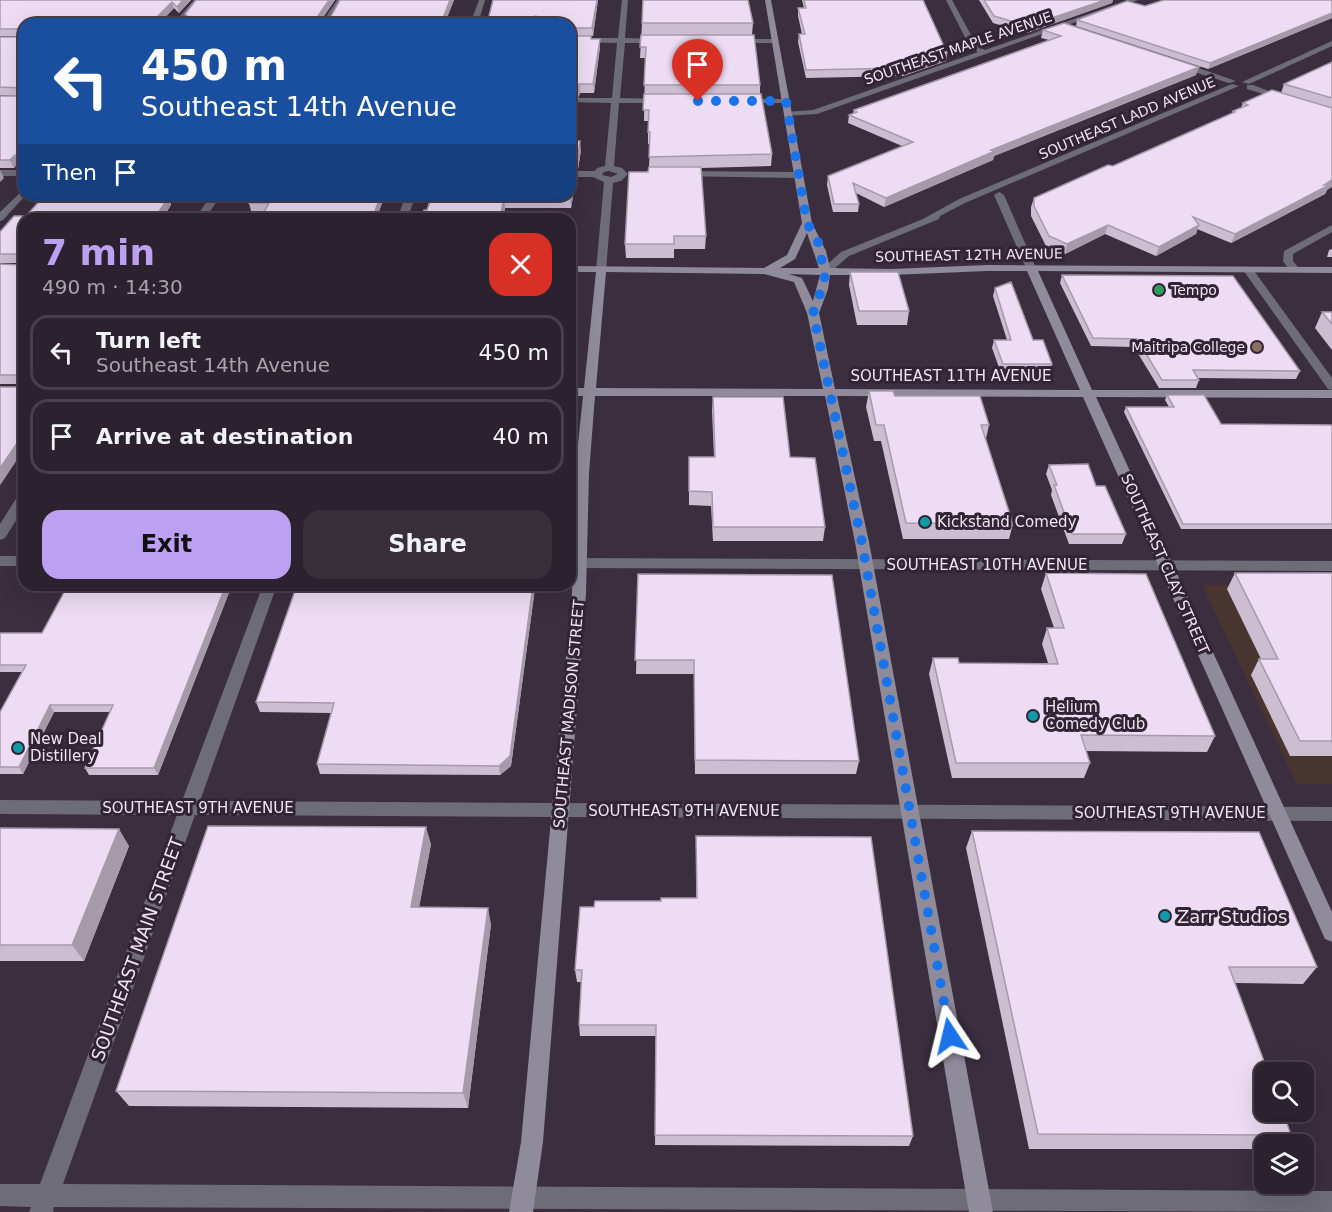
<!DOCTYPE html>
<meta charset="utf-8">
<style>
:root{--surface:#2c222f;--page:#382f3b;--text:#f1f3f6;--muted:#a6a4aa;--line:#483f4b;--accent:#bca0f2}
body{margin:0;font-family:"DejaVu Sans",sans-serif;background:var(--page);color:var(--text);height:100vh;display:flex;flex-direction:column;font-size:22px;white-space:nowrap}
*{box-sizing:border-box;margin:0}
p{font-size:20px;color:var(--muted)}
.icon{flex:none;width:33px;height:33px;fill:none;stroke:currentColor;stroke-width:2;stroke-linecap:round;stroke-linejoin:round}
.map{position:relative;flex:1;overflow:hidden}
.drawer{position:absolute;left:18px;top:213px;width:558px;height:378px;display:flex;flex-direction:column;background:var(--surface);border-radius:18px;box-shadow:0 6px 24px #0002,0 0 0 2px var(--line)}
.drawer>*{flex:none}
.guide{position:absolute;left:18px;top:18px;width:558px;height:183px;border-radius:18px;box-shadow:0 6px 24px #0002,0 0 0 2px var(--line);background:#1a4fa0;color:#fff;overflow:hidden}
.controls{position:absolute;left:1254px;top:1062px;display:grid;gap:12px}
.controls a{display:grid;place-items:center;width:60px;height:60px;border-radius:12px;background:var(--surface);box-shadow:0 6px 24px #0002,0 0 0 2px var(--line);font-size:30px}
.pin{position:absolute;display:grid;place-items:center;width:51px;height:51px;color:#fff;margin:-62px -26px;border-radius:50% 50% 50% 0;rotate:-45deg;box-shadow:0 0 6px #0007}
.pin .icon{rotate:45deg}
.me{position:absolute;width:66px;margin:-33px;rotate:350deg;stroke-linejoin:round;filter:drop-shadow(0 0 4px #0008)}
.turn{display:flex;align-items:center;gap:21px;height:126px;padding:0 24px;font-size:27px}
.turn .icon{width:78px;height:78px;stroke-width:2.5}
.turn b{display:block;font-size:42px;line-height:51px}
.then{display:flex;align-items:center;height:57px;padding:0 24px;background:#0003;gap:12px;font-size:22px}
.round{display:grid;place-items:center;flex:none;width:63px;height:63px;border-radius:18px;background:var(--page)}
.headline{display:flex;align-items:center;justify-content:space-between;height:102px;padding:0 24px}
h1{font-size:36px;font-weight:700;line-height:45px;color:var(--accent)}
.cta{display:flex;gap:12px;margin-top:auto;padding:12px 24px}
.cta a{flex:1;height:69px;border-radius:18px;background:var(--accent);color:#111;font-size:24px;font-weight:700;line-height:69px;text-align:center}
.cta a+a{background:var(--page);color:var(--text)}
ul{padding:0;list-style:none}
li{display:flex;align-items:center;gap:18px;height:75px;margin:0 12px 9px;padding:0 12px;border:3px solid var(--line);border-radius:18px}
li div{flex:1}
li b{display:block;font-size:22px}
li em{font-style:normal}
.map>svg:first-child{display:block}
</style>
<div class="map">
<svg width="1332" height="1212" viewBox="0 0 1332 1212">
<rect width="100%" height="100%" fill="#3b2e3f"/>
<!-- industrial -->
<path fill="#493530" d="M1202 585H1332V784H1297Z"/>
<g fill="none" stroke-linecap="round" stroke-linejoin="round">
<!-- street -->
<path fill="#6e6c76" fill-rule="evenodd" d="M194 0H201L181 24H173Z
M337 0H343L329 24H321Z
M479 0H485L478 24H470Z
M622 0H628L625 38 660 39 664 41 660 43H625L620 98 663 99 667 101 663 103H619L614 166 622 168 628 174 621 181 613 183 606 271 601 274 596 271 604 182 593 177H570V171H595L597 168 605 166 611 103 570 102V98H612L617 43 570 42V38H618ZM609 171 618 174 611 177 602 175 604 172Z
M946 0H952L977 46 985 50 1128 0H1138L817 114 785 116V112L813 110 978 52 970 47Z
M735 39H775L779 41 775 43H732V39Z
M1332 41V46L1249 84 1242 82Z
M1175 62H1181L1236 81 1229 83 1175 66Z
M1232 84 1239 86 965 203 940 216 939 219 849 256 828 274 824 275 819 272 841 252 923 219 959 199Z
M1247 85H1253L1290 99 1286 101 1247 89Z
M744 99H786L790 101 786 103H741L740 101Z
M0 170H24V176H0Z
M683 171 798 172 803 175 798 178 680 176V172Z
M24 189V195H26L3 220 0 221V212Z
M999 192 1004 195 1036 268 1035 270 1026 268 994 195Z
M211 195H221L205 219H195Z
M406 195H416L407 219H397Z
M1332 225V232L1293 254V261L1300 270 1291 272 1283 261 1284 251Z
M1248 267 1252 268 1332 378V390L1328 389 1243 270Z
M24 493V508L5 538 0 540V524L19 494Z
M0 556H24V566H0Z
M570 558 1332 561V571L570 568Z
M263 585H277L200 801 1332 807V821L195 815 63 1184 1332 1191V1212L54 1207 53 1212H29L31 1207 0 1206V1184H40L177 815 0 814V800L182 801Z"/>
<!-- secondary -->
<path fill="#8f8b9b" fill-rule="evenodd" d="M765 0H771L812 223 826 251 830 268 891 269 987 265 1332 267V273L1038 271 1092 390H1332V398L1096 397 1332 912V942L1325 939 1083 397 837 396 869 542 993 1212H969L855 542 825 396H595L589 473 586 593 543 1142 533 1212H509L521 1142 572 593 575 473 583 396H570V388H584L596 272H570V266L764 268 787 255 802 223ZM807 233 819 268H780L795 259ZM987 271H1027L1080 390 835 389 819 313 828 289 830 275H891ZM606 272 764 274 794 282 807 313 823 389 596 388ZM789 274 820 275 813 301 802 278Z"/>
</g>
<!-- wall -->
<path fill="#ccbdd1" d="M0 0H191L179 13 174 8 159 24H24L23 163H18L14 168H0V96L21 95H0V37H21L23 36H0Z
M196 0H335L322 19 330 18 340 0H454L446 20V24H191L187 20 185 14Z
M598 0 593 36H570V24H487Z
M802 0H923L947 53 946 61 903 76 806 78 798 42 799 34H802L798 16V8H804Z
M979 0H1113L1112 3 1027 33 993 23Z
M1332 0V18L1208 69 1076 26 1077 20 1145 6Z
M642 23H753L752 35 760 85V94L772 154 771 166 701 168 706 236 705 249H674V258H626L625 244 649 167 650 144H648V121H644L645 58H640Z
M1043 30 1196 75 994 156 993 160 884 207 856 193 859 204 858 212H833L827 185 828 176 902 146 848 123 849 115 853 113 854 110 1049 40 1041 38Z
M570 36 591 39H600V47L594 93H580L579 96H578V104L573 141 581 150 578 169 574 170 576 179 571 208H505L503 219H421L427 210 432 195H570Z
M1332 62V108L1327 190 1325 194 1231 243 1197 229 1196 234 1156 256 1105 234 1065 254 1046 246 1031 216V207L1034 198 1113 166 1149 150 1232 113 1233 111 1241 108 1243 103 1281 93 1284 84Z
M251 195H385L378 214 379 219H260L264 211H251L249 203 252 197Z
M171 203V205L164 216H170L171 219H24V449L0 485 20 384H0V264L20 265 21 263H0V232L26 216Z
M1332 249V257H1327L1329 250Z
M850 272 909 311 907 325H857L849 285Z
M1062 275 1300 371 1296 379 1198 378 1199 380 1196 388H1159L1134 347 1091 346 1060 283Z
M995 288 1033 340 1052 364 1050 373H1001L992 348 994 340H1007L993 296Z
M1322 312H1332V350L1315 328Z
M869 391 895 396 989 425 986 439 1013 524 1009 539H903L881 441H874L866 407Z
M1167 395 1221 424 1332 425V529H1181L1124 412 1126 407H1169L1165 400Z
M713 397 790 457 825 527 823 541H713L711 506 689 505V457H714L712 411Z
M1049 465 1096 486 1126 534 1122 544H1069L1051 495 1052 490 1046 474Z
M1046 573 1215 736 1207 752 1086 751 1090 763 1084 778H952L929 674 933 658 959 663H1048L1042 644 1047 628H1054L1041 589Z
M1235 573H1332V756H1290L1251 675 1259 659H1261L1227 589Z
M638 574 859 761 856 774H695L694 674H636Z
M68 585H232L158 775H89L85 768 110 712H54L23 774H0V712L22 672H0V633H42Z
M535 588 511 766 500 775 320 774 317 764 331 713 260 712 256 702Z
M0 828 129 846 84 961H0Z
M972 831 1317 967 1303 984 1235 983 1291 1135 1282 1144H1264V1149H1029L966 848Z
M696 836 913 1136 909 1146 655 1145 656 1036H580L579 1025 581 982H577L575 970 594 907 696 898Z
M431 844 419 907 491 924 468 1108 129 1106 116 1091Z"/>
<!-- shaded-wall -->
<path fill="#a69aaa" d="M183 0H191L179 13 177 7Z
M329 0H335L319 23 318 16Z
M450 0H454L446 20V24H443V18Z
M597 0H598L593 36 592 28Z
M1105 0H1113L1112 3 1027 33 1028 26Z
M172 2 174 8 159 24H150Z
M1332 13V18L1208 69 1210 63Z
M600 39V47L594 93 593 84Z
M947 53 946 61 903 76 905 68Z
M1199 67 1196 75 994 156 993 160 884 207 886 198 991 150Z
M579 84 580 93 579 96H578V104L572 150 570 89Z
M580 141 581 150 578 169 570 171V161Z
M24 150V162L23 163 20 155Z
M15 155 18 163 14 168 10 160Z
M0 170 4 178 0 182Z
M576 170V179L571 208 570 198Z
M1332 180V187L1327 190 1325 194 1231 243 1235 234Z
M168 195H177L171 203V205L162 219 156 216Z
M381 195H385L378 214 379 219H374L375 211Z
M504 198 505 208 503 219H500Z
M1108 225 1105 234 1065 254 1067 244Z
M1199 225 1196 234 1156 256 1159 247Z
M24 433V449L0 485V468Z
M226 585H232L158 775 154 768Z
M533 585H534L535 588 511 766 500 775 499 766Z
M50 705 54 712 23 774 19 767Z
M426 827 431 844 416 924 411 907Z
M119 829 129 846 84 961 72 945Z
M488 908 491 924 468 1108 463 1093Z"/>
<!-- building -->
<path fill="#eddcf3" stroke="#a69aaa" stroke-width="1.5" d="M0 0H183L177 7 172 2 150 24H24V150L20 155H15L10 160H0V96H21L23 88 0 87V37H21L24 35 21 29H0Z
M196 0H329L318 16V19L330 18 340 0H450L443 18H445L443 24H196L185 14Z
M493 0H597L592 28H570V24H565L566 22 535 16 533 24H487Z
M643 0H748L753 23H642Z
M804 0H923L947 53 905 68 806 70 799 34H805L798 8H806Z
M984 0H1105L1028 26 994 16Z
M1164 0H1332V13L1210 63 1077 20 1127 1 1145 6Z
M1064 23 1199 67 991 150 995 151 886 198 853 183 859 204H834L828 176 913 142 849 115 857 112 854 110 1061 36 1043 30Z
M641 35H754L760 85H644L646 47H640Z
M570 36H591V39H600L593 84H579V87L570 89Z
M1332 62V98L1284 84Z
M1272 90 1332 108V180L1324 185H1329L1235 234 1193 217 1199 225 1159 247 1108 225 1067 244 1049 236 1034 206V198L1108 165 1113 166 1149 150 1235 112 1233 111 1248 105 1243 103Z
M644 94H761L772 154 649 157 650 132H648L649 110H643Z
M570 95 578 96 571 141H580L577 159 570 161Z
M649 167H701L706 236H674V244H625L629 172H648Z
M570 169 576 170 570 198H504L500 219H421L424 210H427L432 195H570Z
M45 195H168L167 197H169L156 216H170L168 219H24V433L0 468V387H20L22 377 20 375H0V264L20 265 23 256 20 254H0V232L14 216H26Z
M253 195H381L375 211H377L374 219H260L269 203H249Z
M850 272H898L909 311H859Z
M1062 275 1233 276 1300 371 1193 370 1199 380H1162L1137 339 1093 338Z
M1011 282 1033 340H1043L1052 364H1003L994 340H1011L995 288Z
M1322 312H1332V324Z
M869 391H893L895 396H980L989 425H981L1013 524 906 523 884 425H876Z
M1167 395H1204L1221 424 1332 425V524H1183L1126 407H1174Z
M713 397H783L790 457 815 458 825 527H713L712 492 689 491V457H715Z
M1088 464 1096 486H1105L1126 534H1072L1054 485H1057L1049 465Z
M1046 573 1146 574 1215 736 1081 735 1090 763H956L933 658H958L959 663 1058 664 1047 628H1064Z
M1235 573H1332V741H1300L1259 659H1278Z
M638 574 832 575 859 761 695 760 694 660H635Z
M68 585H226L154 768H85L113 705H50L19 767H0V712L26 665H0V633H42Z
M297 585H533L510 756 499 766 317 764 334 703 256 702Z
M208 826 426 827 411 907 488 908 463 1093 116 1091Z
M0 828 119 829 72 945H0Z
M972 831 1259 832 1317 967H1229L1268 1072H1264V1112H1283L1291 1135 1038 1134Z
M696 836 871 837 913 1136 655 1135 656 1025H579L582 970H575L580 907H594L595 901H661V898H697Z"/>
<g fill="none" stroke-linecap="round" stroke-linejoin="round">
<!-- route -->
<path stroke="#1a73e8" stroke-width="10" stroke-dasharray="0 18" d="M698 101H786L807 223 819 244 825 280 813 313 862 543 950 1036"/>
</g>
<!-- markers -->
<circle fill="#2e9e5b" stroke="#312435" stroke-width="2" cx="1159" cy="290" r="6"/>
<circle fill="#8d6e63" stroke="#312435" stroke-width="2" cx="1257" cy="347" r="6"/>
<g fill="#0f9aa8" stroke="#312435" stroke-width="2">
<circle cx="925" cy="522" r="6"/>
<circle cx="1033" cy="716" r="6"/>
<circle cx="18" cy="748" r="6"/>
<circle cx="1165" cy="916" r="6"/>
</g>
<g text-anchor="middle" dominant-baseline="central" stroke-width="6" stroke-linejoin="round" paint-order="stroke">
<!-- far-street labels -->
<g font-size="14" fill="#ede5f0" stroke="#312435">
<text transform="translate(958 48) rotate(-19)">SOUTHEAST MAPLE AVENUE</text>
<text transform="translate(1127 118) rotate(-23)">SOUTHEAST LADD AVENUE</text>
<text transform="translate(969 255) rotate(-1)">SOUTHEAST 12TH AVENUE</text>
</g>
<!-- far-poi labels -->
<g font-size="14" fill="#ede5f0" stroke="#312435" text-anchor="start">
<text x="1171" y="290">Tempo</text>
<text x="1245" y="347" text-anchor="end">Maitripa College</text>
</g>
<!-- street labels -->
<g font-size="15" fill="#ede5f0" stroke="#312435">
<text x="951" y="376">SOUTHEAST 11TH AVENUE</text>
<text transform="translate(1165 564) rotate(66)">SOUTHEAST CLAY STREET</text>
<text x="987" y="565">SOUTHEAST 10TH AVENUE</text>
<text transform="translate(569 714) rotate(-85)">SOUTHEAST MADISON STREET</text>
<text x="198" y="808">SOUTHEAST 9TH AVENUE</text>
<text x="684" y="811">SOUTHEAST 9TH AVENUE</text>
<text x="1170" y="813">SOUTHEAST 9TH AVENUE</text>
</g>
<!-- poi labels -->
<g font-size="15" fill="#ede5f0" stroke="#312435" text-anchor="start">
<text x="937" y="522">Kickstand Comedy</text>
<text x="1045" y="707">Helium<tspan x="1045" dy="17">Comedy Club</tspan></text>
<text x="30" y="739">New Deal<tspan x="30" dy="17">Distillery</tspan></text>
</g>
<!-- near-poi labels -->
<g font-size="18" fill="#ede5f0" stroke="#312435" text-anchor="start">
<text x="1177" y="916">Zarr Studios</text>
</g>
<!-- near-street labels -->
<g font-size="18" fill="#ede5f0" stroke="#312435">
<text transform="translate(137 949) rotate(-70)">SOUTHEAST MAIN STREET</text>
</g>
</g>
</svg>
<div class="controls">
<a><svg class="icon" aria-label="search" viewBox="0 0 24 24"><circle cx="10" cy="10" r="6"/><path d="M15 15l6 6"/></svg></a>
<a><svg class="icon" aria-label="layers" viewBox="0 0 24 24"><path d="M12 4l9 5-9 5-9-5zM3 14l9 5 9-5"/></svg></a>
</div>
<div class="pin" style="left:698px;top:101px;background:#d93025"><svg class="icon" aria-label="arrive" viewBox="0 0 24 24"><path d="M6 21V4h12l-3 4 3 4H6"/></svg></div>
<svg class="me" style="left:950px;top:1036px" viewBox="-20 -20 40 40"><path d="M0-17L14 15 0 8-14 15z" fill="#1a73e8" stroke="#fff" stroke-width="4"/></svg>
<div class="guide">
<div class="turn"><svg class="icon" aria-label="left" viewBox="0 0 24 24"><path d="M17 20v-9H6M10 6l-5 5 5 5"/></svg><div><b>450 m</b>Southeast 14th Avenue</div></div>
<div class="then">Then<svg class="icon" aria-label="arrive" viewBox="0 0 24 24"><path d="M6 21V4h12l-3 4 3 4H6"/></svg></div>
</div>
<section class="drawer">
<div class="headline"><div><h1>7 min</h1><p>490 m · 14:30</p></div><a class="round" style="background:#d93025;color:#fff"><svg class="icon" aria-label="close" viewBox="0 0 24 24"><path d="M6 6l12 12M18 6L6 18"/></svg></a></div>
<ul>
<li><svg class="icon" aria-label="left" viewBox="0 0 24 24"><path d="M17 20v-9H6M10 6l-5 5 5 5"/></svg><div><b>Turn left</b><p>Southeast 14th Avenue</p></div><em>450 m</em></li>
<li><svg class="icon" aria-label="arrive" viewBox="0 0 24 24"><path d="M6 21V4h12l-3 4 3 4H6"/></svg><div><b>Arrive at destination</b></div><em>40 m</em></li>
</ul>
<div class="cta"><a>Exit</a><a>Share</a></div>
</section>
</div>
